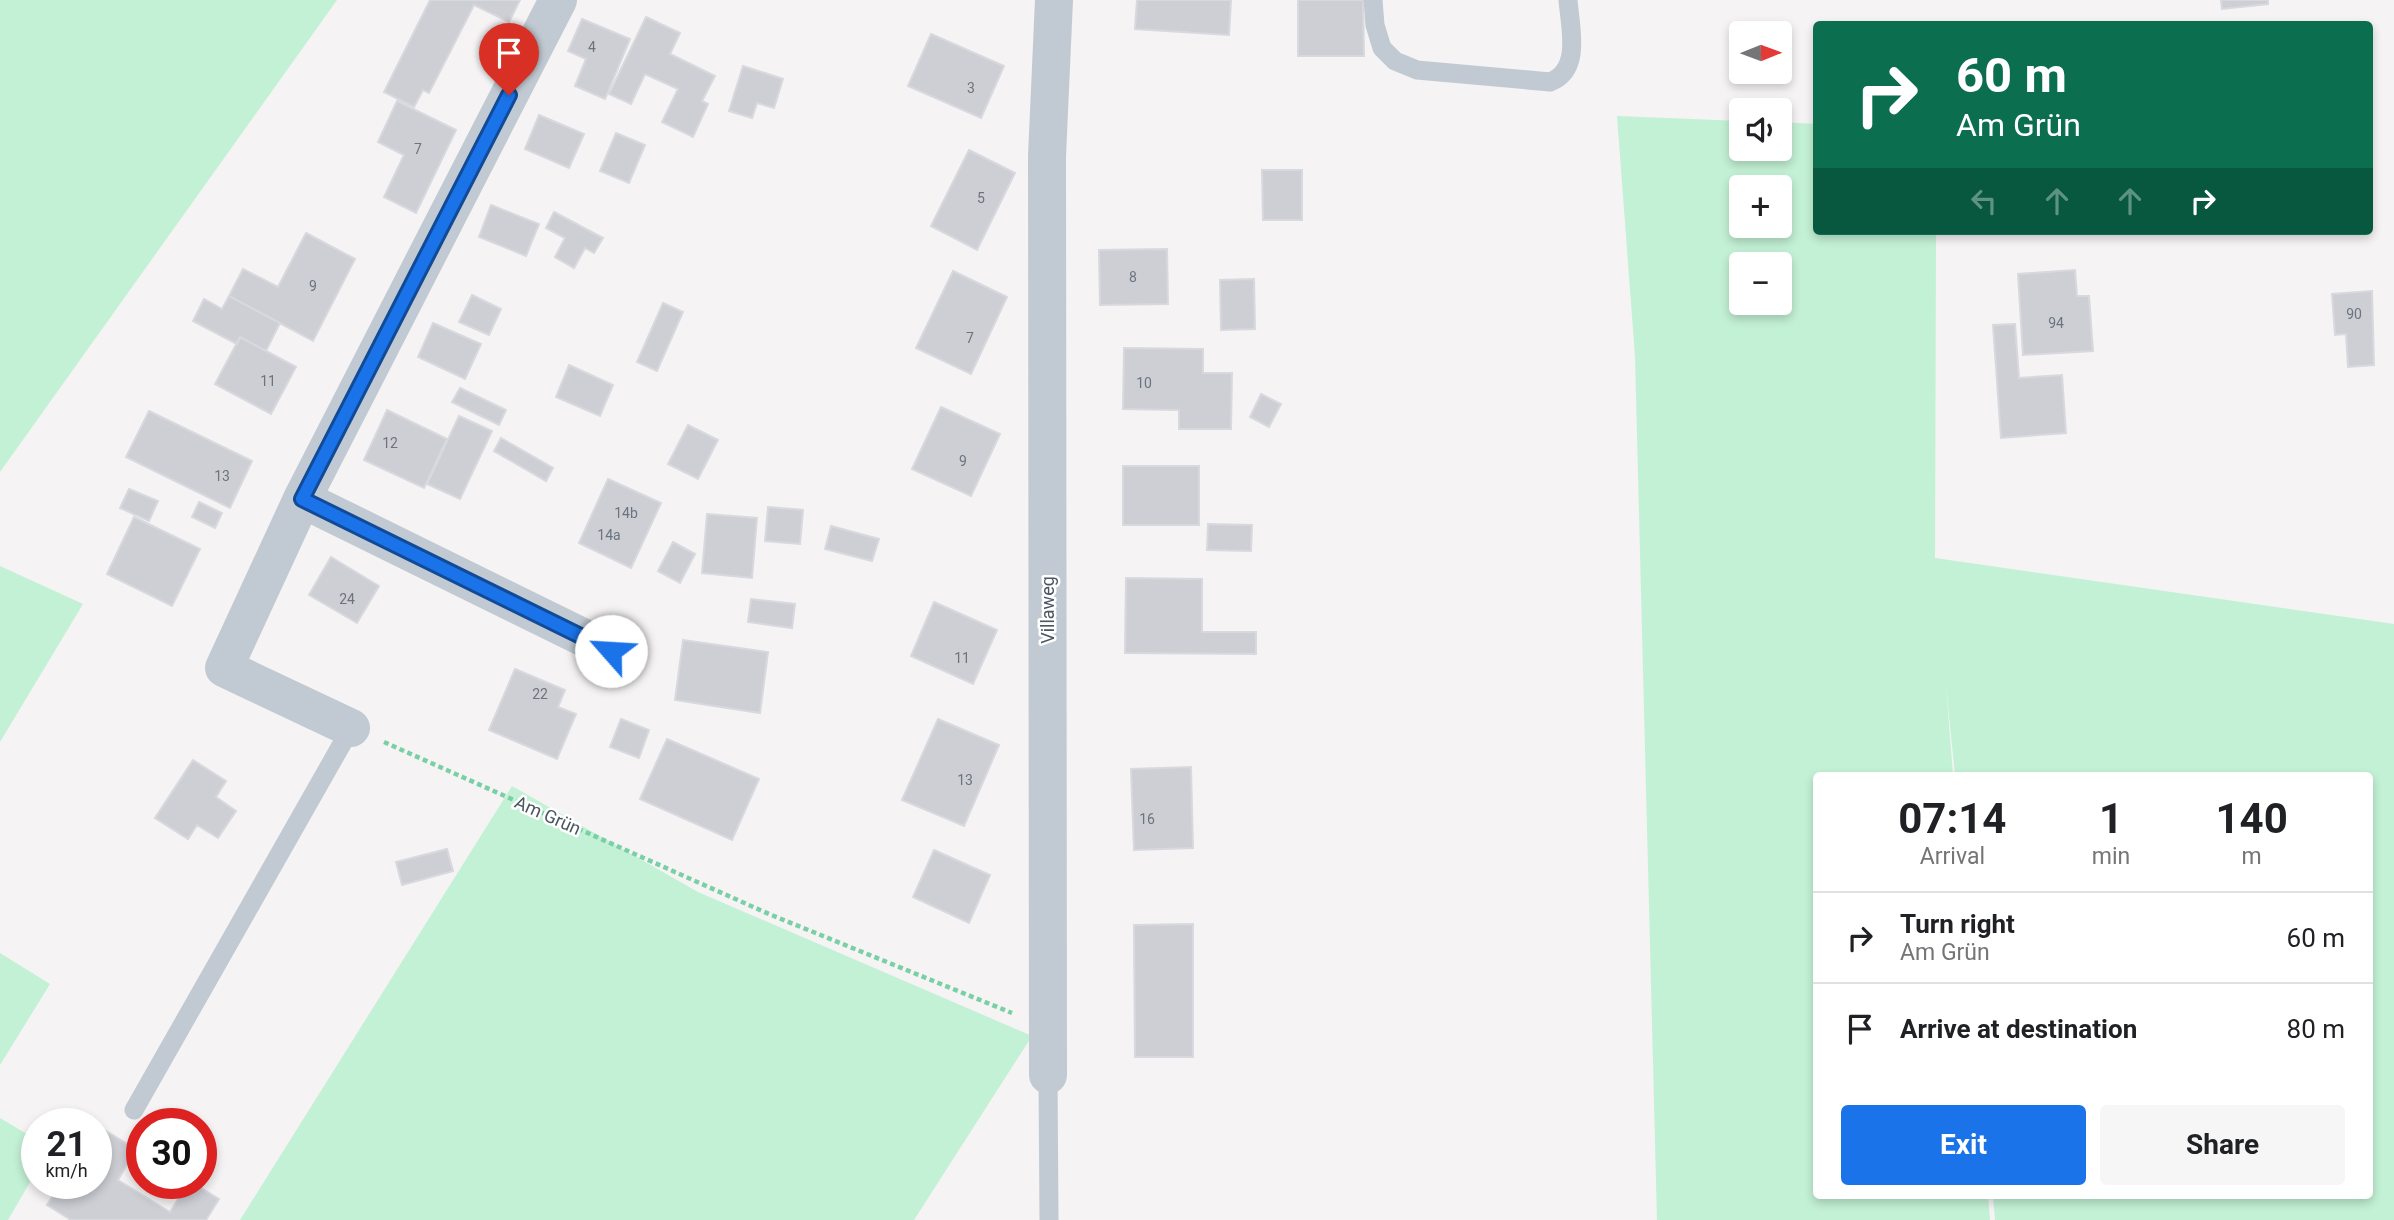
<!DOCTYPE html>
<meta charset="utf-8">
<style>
:root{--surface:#fff;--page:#f6f6f6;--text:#202124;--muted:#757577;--line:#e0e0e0;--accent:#1a73e8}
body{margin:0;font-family:Roboto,sans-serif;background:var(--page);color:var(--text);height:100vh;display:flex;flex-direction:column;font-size:26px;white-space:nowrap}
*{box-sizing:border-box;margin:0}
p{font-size:23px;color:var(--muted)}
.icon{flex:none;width:38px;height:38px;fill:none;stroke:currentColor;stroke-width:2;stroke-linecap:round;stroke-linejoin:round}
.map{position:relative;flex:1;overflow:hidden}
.panel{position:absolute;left:1813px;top:772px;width:560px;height:427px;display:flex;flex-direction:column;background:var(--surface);border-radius:7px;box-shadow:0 4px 10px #0003}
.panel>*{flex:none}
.hud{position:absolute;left:1813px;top:21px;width:560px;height:214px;border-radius:7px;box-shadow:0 4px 10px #0003;background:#0b6e4f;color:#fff;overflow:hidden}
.needle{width:46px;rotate:89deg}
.tools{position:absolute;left:1729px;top:21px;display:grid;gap:14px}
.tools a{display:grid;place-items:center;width:63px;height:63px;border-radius:7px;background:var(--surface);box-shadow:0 4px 10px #0003;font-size:35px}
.speed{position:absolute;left:21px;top:1108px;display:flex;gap:14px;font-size:35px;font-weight:700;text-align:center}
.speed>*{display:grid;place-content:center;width:91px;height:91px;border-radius:50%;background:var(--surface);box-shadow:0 4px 10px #0003;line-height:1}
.speed small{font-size:18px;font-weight:400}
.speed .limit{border:10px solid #d22;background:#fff;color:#111}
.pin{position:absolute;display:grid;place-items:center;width:60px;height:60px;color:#fff;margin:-72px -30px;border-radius:50% 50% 50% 0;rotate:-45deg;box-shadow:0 0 7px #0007}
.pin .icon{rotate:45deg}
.me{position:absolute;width:77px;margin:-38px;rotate:296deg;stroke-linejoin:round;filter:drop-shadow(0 0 5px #0008)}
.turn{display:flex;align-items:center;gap:24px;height:147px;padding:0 28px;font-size:32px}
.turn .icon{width:91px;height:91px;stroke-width:2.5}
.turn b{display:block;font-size:49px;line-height:60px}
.lanes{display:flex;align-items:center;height:66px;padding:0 28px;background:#0003;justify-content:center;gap:35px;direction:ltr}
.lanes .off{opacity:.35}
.eta{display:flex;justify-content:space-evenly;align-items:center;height:119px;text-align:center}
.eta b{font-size:42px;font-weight:700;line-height:49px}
.cta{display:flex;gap:14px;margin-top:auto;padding:14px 28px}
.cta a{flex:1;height:80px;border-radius:7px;background:var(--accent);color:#fff;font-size:28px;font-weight:700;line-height:80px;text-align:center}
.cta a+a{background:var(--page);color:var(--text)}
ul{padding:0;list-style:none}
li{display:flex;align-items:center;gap:21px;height:91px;padding:0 28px;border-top:2px solid var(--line)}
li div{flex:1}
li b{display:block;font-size:26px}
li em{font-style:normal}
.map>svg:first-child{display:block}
</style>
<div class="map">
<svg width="2394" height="1220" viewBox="0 0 2394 1220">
<rect width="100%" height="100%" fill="#f5f3f3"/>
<!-- green -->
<path fill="#c3f1d5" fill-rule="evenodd" d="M0 0H337L0 472Z
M1617 116 1741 121V149H1780V122L1816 124V231H1936L1935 558 2394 624V1220H1995L1993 1195H2370V775H1955L1946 686 1953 775H1816V1195H1988L1990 1220H1657L1635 356ZM1780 187V226H1741V187ZM1780 264V303H1741V264Z
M0 566 83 604 0 742Z
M512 786 698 892 1032 1036 914 1220H240Z
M0 953 50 984 0 1065Z
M0 1118 37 1140V1170L8 1220H0Z"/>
<!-- building -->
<path fill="#cdcfd5" stroke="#d7d9de" stroke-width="2" d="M430 0H520L509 22 474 5 429 93 423 90 414 107 384 92Z
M1137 0H1231L1229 35 1135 29Z
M1298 0H1363L1364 56H1298Z
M2221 0H2268V4L2222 9Z
M646 17 680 33 670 54 715 76 702 101 708 104 693 137 662 122 678 89 645 74 631 104 609 94Z
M582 19 630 39 605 99 575 86 586 59 568 51Z
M931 34 1004 66 981 118 908 86Z
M743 66 783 79 774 108 757 103 752 118 729 111Z
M397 101 456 130 416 213 384 197 404 155 378 142Z
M539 115 584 134 569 168 525 149Z
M616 133 645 145 629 183 600 171Z
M969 150 1015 173 977 250 931 226Z
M1262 170H1302V220H1263Z
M491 205 539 224 526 256 479 237Z
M554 212 603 238 594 253 585 248 574 268 555 257 565 238 546 228Z
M306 233 355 259 313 341 229 296 243 269 278 287Z
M1167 249 1168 304 1100 305 1099 250Z
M2075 270 2077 296H2089L2093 351 2023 355 2018 274Z
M953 271 1007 297 971 374 916 348Z
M1254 279 1255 329 1221 330 1220 280Z
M2372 291 2374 365 2348 367 2346 334 2335 335 2332 294Z
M472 295 501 309 489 335 459 322Z
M229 296 280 323 266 351 240 337 237 344 193 321 204 299 222 309Z
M663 303 683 312 657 371 637 362Z
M433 323 481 344 465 379 418 357Z
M2015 324 2019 378 2062 375 2066 433 2001 438 1993 325Z
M240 337 296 367 271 414 215 384Z
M1124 348 1203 349V373H1232L1231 429H1179V410L1123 409Z
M569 365 613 385 600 416 556 397Z
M460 388 506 410 499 425 452 402Z
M1261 394 1281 404 1269 427 1250 417Z
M941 407 1000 434 971 496 912 469Z
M387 410 447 439 424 488 364 460Z
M149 411 252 461 230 508 126 457Z
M459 416 492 431 460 499 427 484Z
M688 425 718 440 698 479 668 464Z
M501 438 553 468 546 481 494 451Z
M1123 466H1199V525H1123Z
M608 479 661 503 631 568 579 543Z
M129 489 158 501 149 521 120 508Z
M199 502 222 513 215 528 192 517Z
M768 507 803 510 800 544 765 541Z
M707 514 757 518 752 578 702 573Z
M134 517 200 549 172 606 107 574Z
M1208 524 1252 525 1251 551 1207 550Z
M831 526 879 539 872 561 825 549Z
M673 542 695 554 680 583 658 571Z
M331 557 379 586 357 623 309 595Z
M1126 578 1202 579V632H1256V654L1125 653Z
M751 599 795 604 792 628 748 622Z
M934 602 997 630 973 684 911 656Z
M683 640 768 652 760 713 675 700Z
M515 669 565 690 558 707 576 714 557 759 489 730Z
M621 719 649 730 639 758 610 747Z
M938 719 999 745 964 826 902 800Z
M667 739 759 779 732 840 640 799Z
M193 760 226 781 216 797 236 811 218 838 197 825 188 839 155 818Z
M1191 767 1193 848 1134 850 1131 769Z
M447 849 453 871 402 885 396 862Z
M934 850 990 875 969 923 913 897Z
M1193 924V1057H1135L1134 925Z
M96 1125 136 1149 118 1180 170 1212 188 1183H193L219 1199 206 1220H71L47 1205 61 1183H96Z"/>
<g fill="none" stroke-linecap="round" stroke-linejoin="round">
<!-- path -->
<path stroke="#7ad0a6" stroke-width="4.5" stroke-dasharray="5 3.5" stroke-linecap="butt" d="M384 742 769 914 1012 1013"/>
<!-- service -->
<path stroke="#c1cad2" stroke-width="19" d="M1373 0 1375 25 1382 48 1395 61 1417 70 1550 82C1582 70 1570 27 1568 0
M1048 1075 1049 1220
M134 1110 351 728"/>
<!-- minor -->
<path stroke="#c1cad2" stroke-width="38" d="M558 0 302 499 611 651
M302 499 224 668 351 728
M1048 1075 1047 156 1054 0"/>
</g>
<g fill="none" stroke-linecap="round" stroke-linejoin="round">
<defs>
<path id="route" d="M509 95 302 499 611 651"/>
</defs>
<!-- route casing -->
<use href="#route" stroke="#114b97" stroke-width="18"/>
<!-- route -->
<use href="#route" stroke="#1a73e8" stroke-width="12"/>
</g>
<g text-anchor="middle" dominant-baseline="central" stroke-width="5" stroke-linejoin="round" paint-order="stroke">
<!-- number labels -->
<g font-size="14" fill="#6b747e">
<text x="592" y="47">4</text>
<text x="971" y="88">3</text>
<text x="418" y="149">7</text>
<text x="981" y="198">5</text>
<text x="1133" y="277">8</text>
<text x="313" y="286">9</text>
<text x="2354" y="314">90</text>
<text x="2056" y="323">94</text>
<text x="970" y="338">7</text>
<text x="268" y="381">11</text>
<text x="1144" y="383">10</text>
<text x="390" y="443">12</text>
<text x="963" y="461">9</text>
<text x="222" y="476">13</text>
<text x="626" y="513">14b</text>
<text x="609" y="535">14a</text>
<text x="347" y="599">24</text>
<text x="962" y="658">11</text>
<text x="540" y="694">22</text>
<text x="965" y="780">13</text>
<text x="1147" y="819">16</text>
</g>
<!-- street labels -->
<g font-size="18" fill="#4a5661" stroke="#fff">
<text transform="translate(1047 610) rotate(-90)">Villaweg</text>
<text transform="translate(548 815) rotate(24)">Am Grün</text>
</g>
</g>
</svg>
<div class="tools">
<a><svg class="needle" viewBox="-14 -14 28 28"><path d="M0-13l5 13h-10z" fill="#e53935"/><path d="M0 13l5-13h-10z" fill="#757577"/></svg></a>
<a><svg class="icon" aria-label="sound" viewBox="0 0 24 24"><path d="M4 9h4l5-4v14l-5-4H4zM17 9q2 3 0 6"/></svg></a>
<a>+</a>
<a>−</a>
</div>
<div class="speed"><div>21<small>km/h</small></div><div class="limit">30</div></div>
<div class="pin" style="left:509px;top:95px;background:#d93025"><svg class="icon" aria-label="arrive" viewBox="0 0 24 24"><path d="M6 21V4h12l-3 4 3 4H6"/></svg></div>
<svg class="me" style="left:611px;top:651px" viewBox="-20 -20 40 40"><circle r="19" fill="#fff"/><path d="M0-13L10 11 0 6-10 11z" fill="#1a73e8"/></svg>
<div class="hud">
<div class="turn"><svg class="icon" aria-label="right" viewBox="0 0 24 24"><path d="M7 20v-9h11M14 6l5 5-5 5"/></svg><div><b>60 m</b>Am Grün</div></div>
<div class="lanes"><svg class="icon off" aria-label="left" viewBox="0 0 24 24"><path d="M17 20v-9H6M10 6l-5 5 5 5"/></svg><svg class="icon off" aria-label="ahead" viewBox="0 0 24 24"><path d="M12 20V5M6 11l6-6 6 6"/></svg><svg class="icon off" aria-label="ahead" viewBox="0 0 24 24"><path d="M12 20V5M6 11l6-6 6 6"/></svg><svg class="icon" aria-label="right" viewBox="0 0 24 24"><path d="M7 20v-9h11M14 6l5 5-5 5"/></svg></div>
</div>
<section class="panel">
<div class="eta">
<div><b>07:14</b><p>Arrival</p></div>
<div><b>1</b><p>min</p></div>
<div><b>140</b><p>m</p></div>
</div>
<ul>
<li><svg class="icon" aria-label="right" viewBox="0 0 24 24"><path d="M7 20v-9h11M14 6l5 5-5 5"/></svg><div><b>Turn right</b><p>Am Grün</p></div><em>60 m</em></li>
<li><svg class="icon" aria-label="arrive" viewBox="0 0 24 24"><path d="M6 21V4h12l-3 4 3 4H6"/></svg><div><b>Arrive at destination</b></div><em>80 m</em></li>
</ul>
<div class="cta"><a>Exit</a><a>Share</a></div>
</section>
</div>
